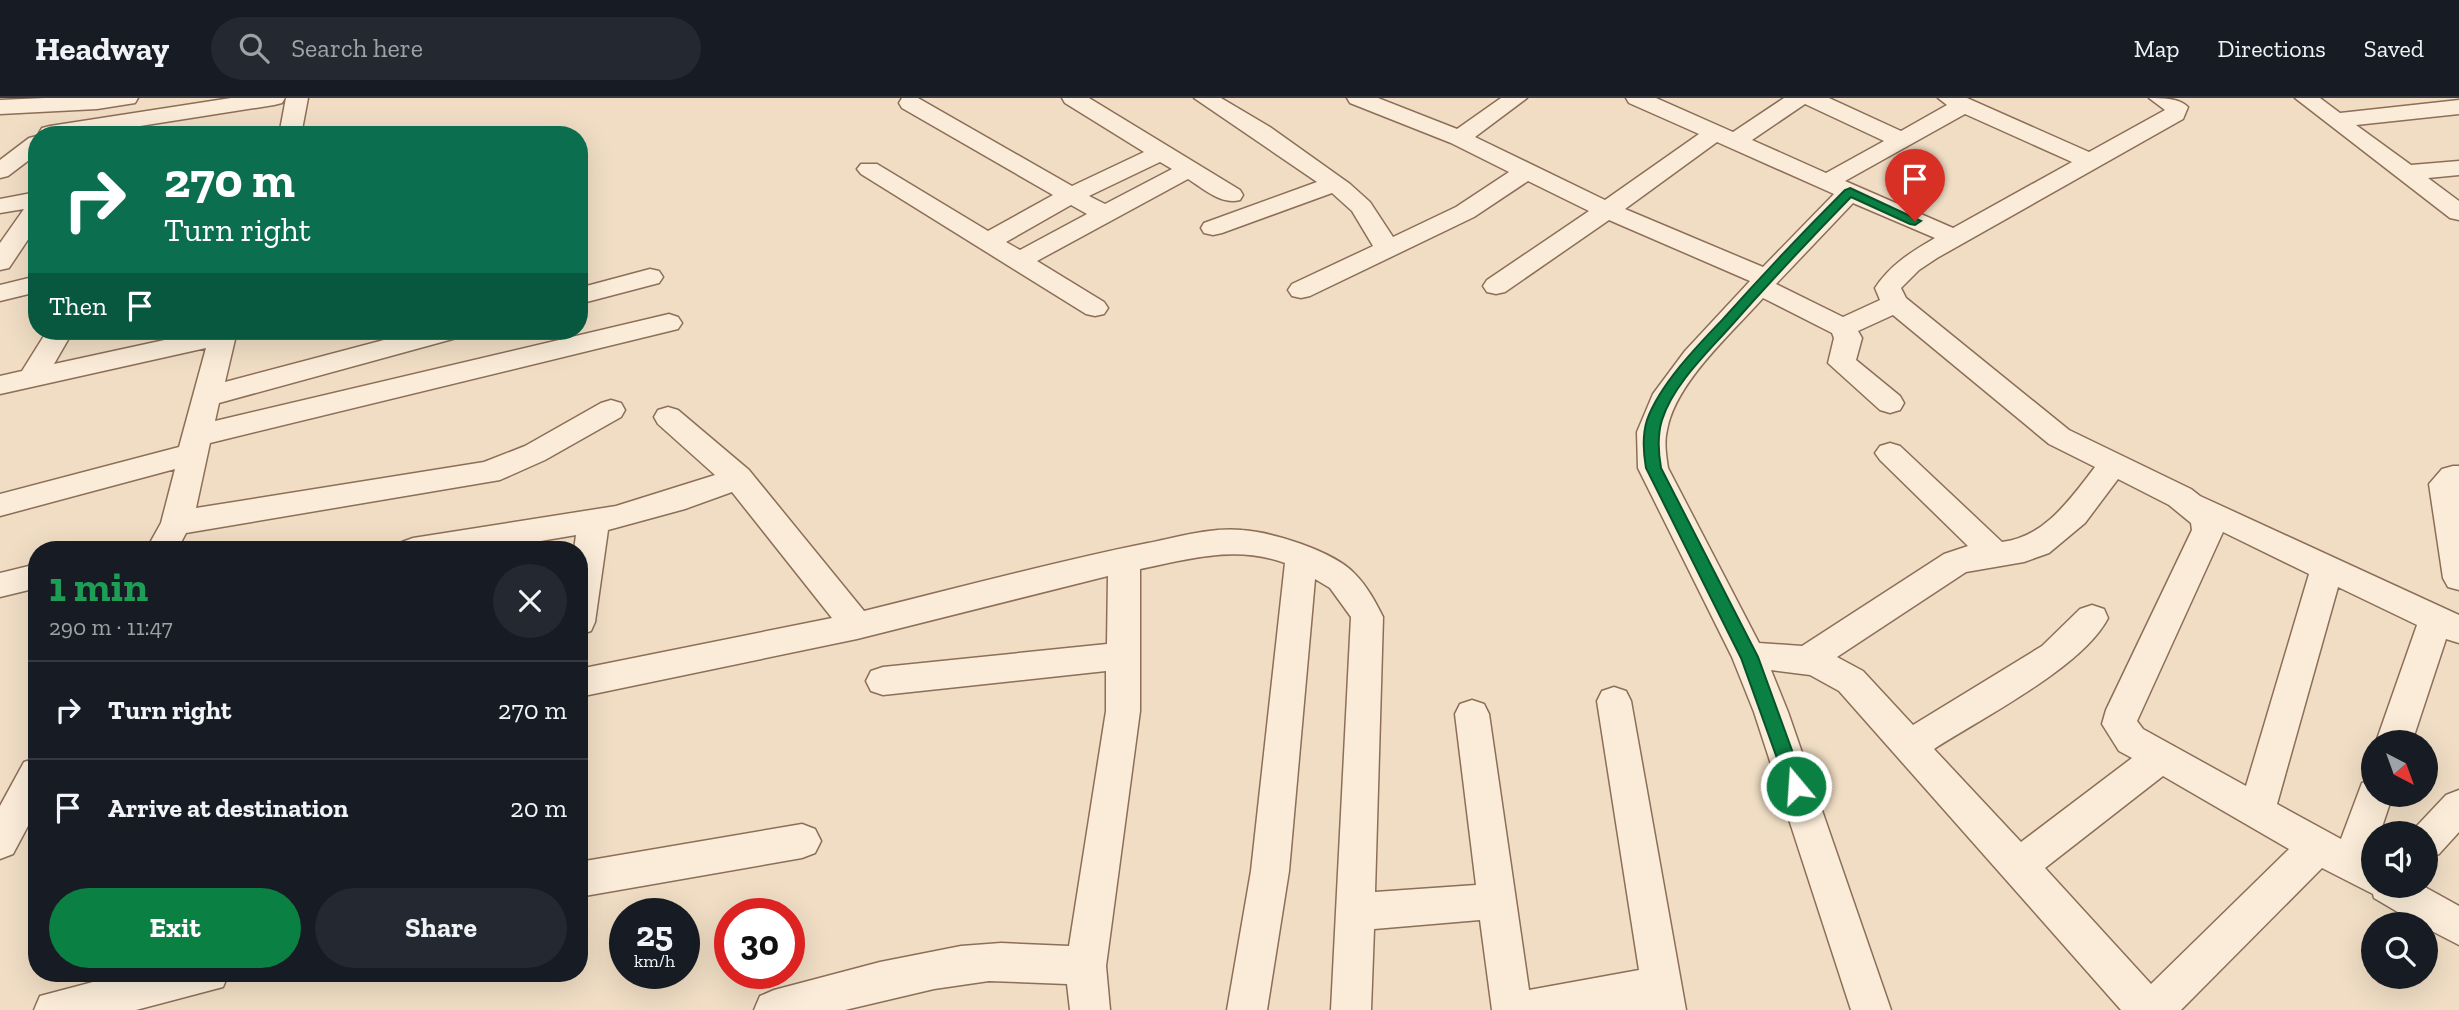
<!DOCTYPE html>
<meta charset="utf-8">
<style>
:root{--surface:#171b24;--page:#242831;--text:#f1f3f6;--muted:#9ea1a6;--line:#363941;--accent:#0b8043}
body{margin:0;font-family:"Zilla Slab",serif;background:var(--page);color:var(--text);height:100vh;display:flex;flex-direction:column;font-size:26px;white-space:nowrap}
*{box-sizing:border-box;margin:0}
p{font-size:23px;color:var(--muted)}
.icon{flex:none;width:38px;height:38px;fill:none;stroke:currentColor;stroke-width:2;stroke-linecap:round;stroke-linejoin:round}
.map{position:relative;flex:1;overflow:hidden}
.side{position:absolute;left:28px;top:443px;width:560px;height:441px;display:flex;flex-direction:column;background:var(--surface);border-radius:28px;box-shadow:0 7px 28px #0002}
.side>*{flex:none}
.hud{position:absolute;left:28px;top:28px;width:560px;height:214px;border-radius:28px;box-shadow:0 7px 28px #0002;background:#0b6e4f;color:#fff;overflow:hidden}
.needle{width:46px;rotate:139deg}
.controls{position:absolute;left:2361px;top:632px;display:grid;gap:14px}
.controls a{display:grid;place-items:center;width:77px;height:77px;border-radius:50%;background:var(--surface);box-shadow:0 7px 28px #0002;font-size:35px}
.speed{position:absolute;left:609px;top:800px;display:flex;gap:14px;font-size:35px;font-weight:700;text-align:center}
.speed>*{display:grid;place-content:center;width:91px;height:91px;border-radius:50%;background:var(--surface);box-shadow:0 7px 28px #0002;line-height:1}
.speed small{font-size:18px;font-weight:400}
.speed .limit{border:10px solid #d22;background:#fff;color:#111}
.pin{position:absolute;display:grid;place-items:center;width:60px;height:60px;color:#fff;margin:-72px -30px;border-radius:50% 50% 50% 0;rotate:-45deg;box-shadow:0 0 7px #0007}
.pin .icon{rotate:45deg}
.me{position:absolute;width:77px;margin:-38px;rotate:342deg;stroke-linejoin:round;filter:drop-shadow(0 0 5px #0008)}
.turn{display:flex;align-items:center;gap:24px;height:147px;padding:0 21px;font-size:32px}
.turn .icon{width:91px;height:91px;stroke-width:2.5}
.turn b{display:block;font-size:49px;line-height:60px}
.then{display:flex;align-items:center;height:66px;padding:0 21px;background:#0003;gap:14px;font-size:26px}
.round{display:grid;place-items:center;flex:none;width:74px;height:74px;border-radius:37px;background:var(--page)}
.overview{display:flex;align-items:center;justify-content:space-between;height:119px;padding:0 21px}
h1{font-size:42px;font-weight:700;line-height:52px;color:#1e9e55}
.button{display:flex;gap:14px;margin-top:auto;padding:14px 21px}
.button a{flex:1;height:80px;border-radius:42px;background:var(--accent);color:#fff;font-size:28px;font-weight:700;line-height:80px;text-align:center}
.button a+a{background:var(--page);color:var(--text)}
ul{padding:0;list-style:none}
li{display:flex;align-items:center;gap:21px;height:98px;padding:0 21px;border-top:2px solid var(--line)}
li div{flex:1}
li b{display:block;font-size:26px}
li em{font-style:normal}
header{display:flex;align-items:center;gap:42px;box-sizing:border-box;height:98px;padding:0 35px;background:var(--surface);border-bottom:2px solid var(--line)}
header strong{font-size:33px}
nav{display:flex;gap:38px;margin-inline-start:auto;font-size:24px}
.search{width:490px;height:63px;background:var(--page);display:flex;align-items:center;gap:18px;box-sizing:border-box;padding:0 24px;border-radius:38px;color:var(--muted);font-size:26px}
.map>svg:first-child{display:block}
</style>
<header>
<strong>Headway</strong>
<div class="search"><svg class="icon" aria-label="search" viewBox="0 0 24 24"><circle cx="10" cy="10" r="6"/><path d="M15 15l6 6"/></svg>Search here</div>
<nav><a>Map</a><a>Directions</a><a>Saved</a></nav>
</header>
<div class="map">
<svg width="2459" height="912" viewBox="0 0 2459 912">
<rect width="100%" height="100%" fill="#f0ddc4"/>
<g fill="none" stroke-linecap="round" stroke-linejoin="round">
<defs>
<path id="minor" d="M45 0H138L135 5 97 11 0 16V2Z
M231 0H285L282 5 274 7 83 37 39 35 42 30 50 28Z
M286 0H308L301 37H279Z
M902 0H918L1072 88 1144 54 1065 5 1062 0H1089L1240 92 1243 97 1240 102C1221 107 1204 91 1188 81L1037 163 1104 204 1108 210 1104 216 1095 218 1086 216 861 76 857 71 861 66H877L988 133 1053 97 902 10 899 5ZM1160 64 1172 71 1105 106 1089 98ZM1071 107 1087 116 1020 152 1006 144Z
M1194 0H1221L1270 29 1350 86 1370 104 1393 139 1456 109 1509 74 1451 45 1350 5 1347 0H1378L1457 31 1501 0H1527L1475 39 1605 102 1699 36 1629 5 1626 0H1656L1733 34 1784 0H1829L1901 33 1947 7 1938 0H1967L2089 54 2165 12 2149 0C2163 0 2179 0 2188 9L2183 21 1937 160 1919 172 1901 190 1906 200 2069 332 2191 391 2200 398 2459 517V545L2446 541 2412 644H2376L2417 527 2338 489 2277 706 2341 741 2362 685 2373 681V696H2393L2380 735H2373V788H2423L2459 808V847L2426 830V826H2418L2374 800 2373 796 2322 770 2181 912H2121L1839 593 1810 577 1771 572 1788 614 1891 912H1851L1754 614 1732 559 1638 370 1637 334 1653 296 1685 253 1750 183 1609 122 1505 194 1496 196 1487 194 1483 188 1487 182 1589 113 1528 83 1474 119 1310 198 1301 200 1292 198 1288 192 1292 186 1373 148 1352 113 1332 95 1222 135 1213 137 1204 135 1201 130 1204 125 1317 84ZM1805 6 1884 43 1826 75 1752 42ZM1965 16 2072 64 1953 130 1845 83ZM1717 44 1834 96 1763 169 1625 111ZM1853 105 1935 140C1911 154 1890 167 1875 190L1880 202 1843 219 1776 186ZM1763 200 1832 235 1834 240 1828 265 1880 312 1890 315 1900 312 1904 305 1900 298 1856 262 1862 240 1858 233 1893 217 2049 346 2095 369C2070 401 2045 439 2002 444L1900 348 1890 345 1880 348 1875 355 1880 362 1968 448 1944 456 1802 548 1759 545 1668 370C1666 357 1664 344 1667 332 1675 285 1732 235 1763 200ZM2118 381 2169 407 2191 425 2192 432 2106 612 2102 626 2119 653 2132 660 2021 744 1934 651C1982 620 2083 569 2108 520L2104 511 2092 507 2080 511 2042 548 1913 627 1863 573 1837 559 1966 474 2024 464 2049 455 2085 425ZM2223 434 2309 476 2246 688 2143 631 2137 623ZM2163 678 2289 751 2151 886 2045 770Z
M2295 0H2320L2340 15 2459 2V16L2356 27 2411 67 2459 63V77L2428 80 2459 103V122L2450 120Z
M37 38V56L8 78 0 80V62L29 40Z
M37 94V128L9 170 0 172V145L24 111 0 115V101Z
M650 171 659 173 663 179 659 185 579 206V190Z
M37 178V194L0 203V187Z
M669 216 678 219 682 225 678 231 210 345 196 410 484 364 525 348 601 305 611 302 621 305 625 312 621 319 545 362 500 382 186 435 177 452H146L161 425 175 371 0 418V396L179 349 206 250 0 296V278L22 273 47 233H73L54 266 206 233H237L225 284 418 233H463L460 239 219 305 215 323Z
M668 309 678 312 749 372 864 513C958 490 1053 464 1148 445 1178 439 1211 429 1242 432 1272 434 1333 453 1354 475 1367 488 1375 503 1383 519L1375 794 1476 787 1455 616 1460 606 1472 602 1484 606 1489 616 1529 892 1639 872 1597 603 1602 593 1614 589 1626 593 1631 603 1686 912H1492L1480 822 1374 831 1371 912H1331L1351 519 1330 490 1315 481 1289 773 1267 912H1227L1251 773 1285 465C1235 447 1189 461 1140 471V613L1106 868 1110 912H1070L1067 886 989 883 934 891 845 912H754L760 898 774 892 880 864 961 848 1001 845 1069 848 1106 613V573L883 597 871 593 866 583 871 573 883 569 1107 546 1108 478 857 541 579 599V571L832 520 732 394 685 411 608 432 595 524 591 533 579 537V452H574L576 437 488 452H398L402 444 413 440 616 408 715 377 658 326 654 319 658 312Z
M2453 368H2459V492L2448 489 2443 480 2429 386 2442 371Z
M37 466V490L0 499V475Z
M37 660V711L13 756 0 761V708L24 664Z
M2459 692V734L2439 756 2426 761V735H2411L2413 732 2446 697Z
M802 726 815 731 821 743 815 755 802 760 579 799V764Z
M127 875H229L223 889 136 912H34L40 898Z"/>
</defs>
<!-- minor casing -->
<use href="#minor" stroke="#8c6e59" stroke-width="3"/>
<!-- minor -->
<use href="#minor" fill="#faecd8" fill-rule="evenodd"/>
</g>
<!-- route -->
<path fill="#0b8043" stroke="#07532c" stroke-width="2" d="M1850 90 1921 123 1915 127 1910 126 1851 99C1810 141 1770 184 1731 228 1707 255 1673 287 1662 322 1657 338 1658 353 1661 370L1758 559 1805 688 1802 694 1796 696 1789 694 1787 688 1741 560 1646 370C1643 353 1642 338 1647 322 1660 286 1698 247 1724 220 1763 176 1804 133 1845 92Z"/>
</svg>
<div class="controls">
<a><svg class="needle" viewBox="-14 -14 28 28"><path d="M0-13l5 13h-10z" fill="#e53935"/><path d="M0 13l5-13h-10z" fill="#9ea1a6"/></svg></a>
<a><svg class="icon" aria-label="sound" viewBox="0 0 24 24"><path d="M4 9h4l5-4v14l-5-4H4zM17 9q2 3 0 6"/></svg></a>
<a><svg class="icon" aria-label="search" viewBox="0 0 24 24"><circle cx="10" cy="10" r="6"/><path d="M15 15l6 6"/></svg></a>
</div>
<div class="speed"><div>25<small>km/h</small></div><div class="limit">30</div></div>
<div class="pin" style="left:1915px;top:123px;background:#d93025"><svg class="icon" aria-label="arrive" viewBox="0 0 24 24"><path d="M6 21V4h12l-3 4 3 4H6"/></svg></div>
<svg class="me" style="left:1796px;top:688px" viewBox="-20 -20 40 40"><circle r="17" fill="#0b8043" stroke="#fff" stroke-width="3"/><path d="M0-11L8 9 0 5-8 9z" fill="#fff"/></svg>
<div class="hud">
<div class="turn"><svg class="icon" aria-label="right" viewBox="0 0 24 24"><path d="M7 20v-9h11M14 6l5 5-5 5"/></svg><div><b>270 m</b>Turn right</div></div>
<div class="then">Then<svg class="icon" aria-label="arrive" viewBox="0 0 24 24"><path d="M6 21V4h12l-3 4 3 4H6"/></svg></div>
</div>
<section class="side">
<div class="overview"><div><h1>1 min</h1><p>290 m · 11:47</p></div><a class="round"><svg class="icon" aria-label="close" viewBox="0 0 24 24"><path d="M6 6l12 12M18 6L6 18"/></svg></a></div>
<ul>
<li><svg class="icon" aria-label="right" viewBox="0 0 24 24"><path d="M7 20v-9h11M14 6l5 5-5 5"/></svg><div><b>Turn right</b></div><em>270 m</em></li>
<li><svg class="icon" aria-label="arrive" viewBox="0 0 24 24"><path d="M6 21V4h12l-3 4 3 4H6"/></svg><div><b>Arrive at destination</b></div><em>20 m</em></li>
</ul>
<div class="button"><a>Exit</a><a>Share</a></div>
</section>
</div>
